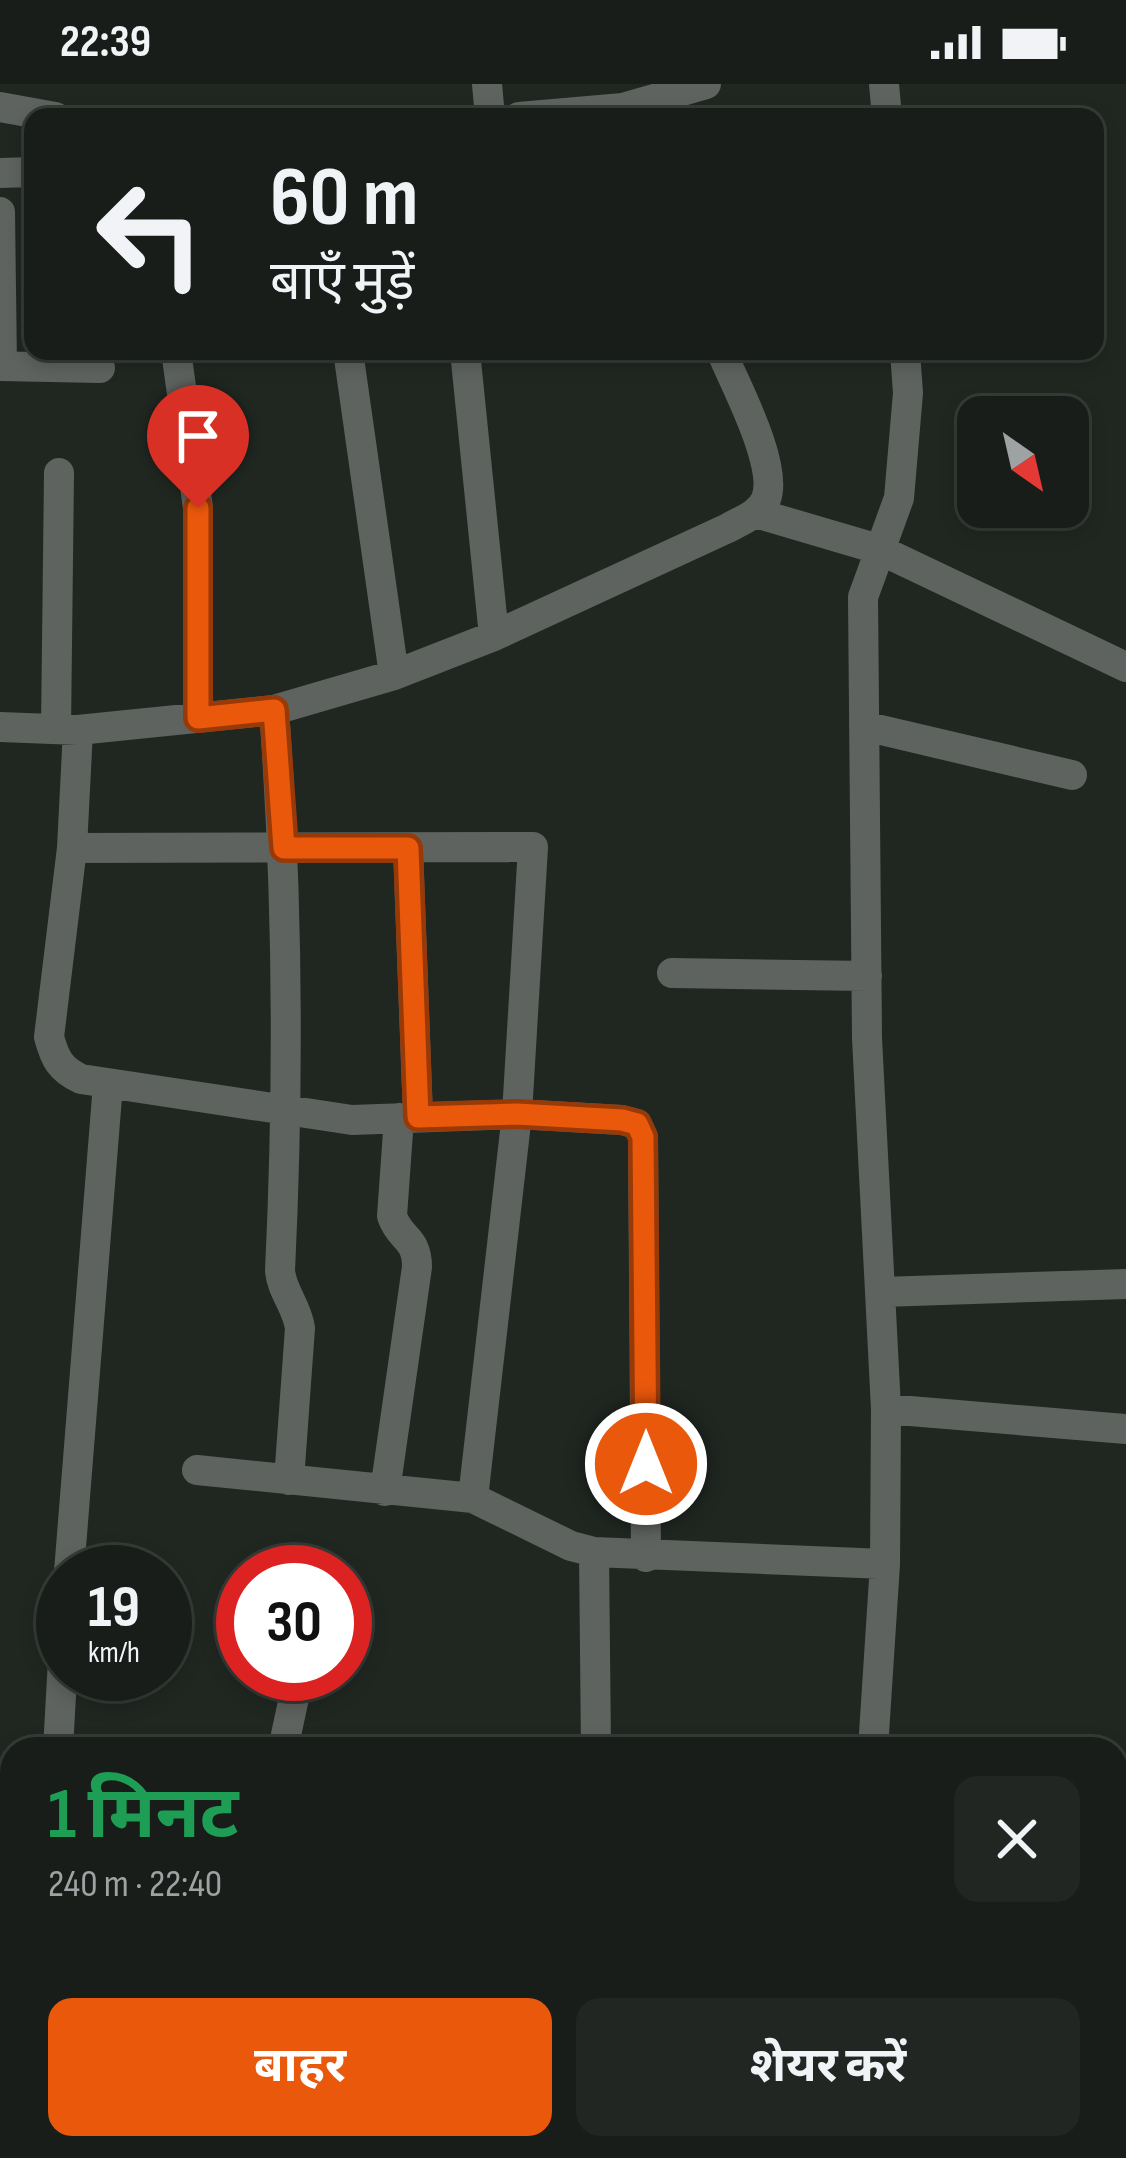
<!DOCTYPE html>
<html lang="hi">
<meta charset="utf-8">
<style>
:root{--surface:#181d19;--page:#212622;--text:#f1f3f6;--muted:#9fa2a2;--line:#363b38;--accent:#ea580c}
body{margin:0;font-family:"Sofia Sans Condensed","Noto Sans Devanagari",sans-serif;background:var(--page);color:var(--text);height:100vh;display:flex;flex-direction:column;font-size:45px;white-space:nowrap}
*{box-sizing:border-box;margin:0}
p{font-size:39px;color:var(--muted)}
.icon{flex:none;width:66px;height:66px;fill:none;stroke:currentColor;stroke-width:2;stroke-linecap:round;stroke-linejoin:round}
.map{position:relative;flex:1;overflow:hidden}
.side{position:absolute;left:0px;top:1653px;width:1128px;height:423px;display:flex;flex-direction:column;background:var(--surface);border-radius:36px 36px 0 0;box-shadow:0 6px 18px #0003,0 0 0 3px var(--line)}
.side>*{flex:none}
.top-card{position:absolute;left:24px;top:24px;width:1080px;height:252px;border-radius:24px;box-shadow:0 6px 18px #0003,0 0 0 3px var(--line);background:#181d19;color:var(--text);overflow:hidden}
.needle{width:78px;rotate:146deg}
.buttons{position:absolute;left:957px;top:312px;display:grid;gap:24px}
.buttons a{display:grid;place-items:center;width:132px;height:132px;border-radius:24px;background:var(--surface);box-shadow:0 6px 18px #0003,0 0 0 3px var(--line);font-size:60px}
.speed{position:absolute;left:36px;top:1461px;display:flex;gap:24px;font-size:60px;font-weight:700;text-align:center}
.speed>*{display:grid;place-content:center;width:156px;height:156px;border-radius:50%;background:var(--surface);box-shadow:0 6px 18px #0003,0 0 0 3px var(--line);line-height:1}
.speed small{font-size:30px;font-weight:400}
.speed .limit{border:18px solid #d22;background:#fff;color:#111}
.pin{position:absolute;display:grid;place-items:center;width:102px;height:102px;color:#fff;margin:-123px -51px;border-radius:50% 50% 50% 0;rotate:-45deg;box-shadow:0 0 12px #0007}
.pin .icon{rotate:45deg}
.me{position:absolute;width:132px;margin:-66px;rotate:0deg;stroke-linejoin:round;filter:drop-shadow(0 0 9px #0008)}
.turn{display:flex;align-items:center;gap:42px;height:252px;padding:0 48px;font-size:54px}
.turn .icon{width:156px;height:156px;stroke-width:2.5}
.turn b{display:block;font-size:84px;line-height:102px}
.round{display:grid;place-items:center;flex:none;width:126px;height:126px;border-radius:24px;background:var(--page)}
.summary{display:flex;align-items:center;justify-content:space-between;height:204px;padding:0 48px}
h1{font-size:72px;font-weight:700;line-height:90px;color:#1e9e55}
.button{display:flex;gap:24px;margin-top:auto;padding:24px 48px}
.button a{flex:1;height:138px;border-radius:24px;background:var(--accent);color:#fff;font-size:48px;font-weight:700;line-height:138px;text-align:center}
.button a+a{background:var(--page);color:var(--text)}
.status{display:flex;justify-content:space-between;align-items:center;height:84px;padding:0 60px;background:var(--surface);direction:ltr}
.status svg{height:33px;fill:currentColor}
.map>svg:first-child{display:block}
</style>
<div class="status"><b>22:39</b><svg viewBox="0 0 49 12"><path d="M0 12V9h3v3zM5 12V6h3v6zM10 12V3h3v9zM15 12V0h3v12zM26 1h20v11H26zM47 4h2v5h-2z"/></svg></div>
<div class="map">
<svg width="1126" height="2074" viewBox="0 0 1126 2074">
<rect width="100%" height="100%" fill="#202721"/>
<g fill="none" stroke-linecap="round" stroke-linejoin="round">
<!-- minor -->
<path stroke="#5f635f" stroke-width="30" d="M487 0 490 33
M884 0 887 33
M0 23 55 33
M519 33 623 24 706 0
M0 89 33 88
M0 128 2 282
M176 267 198 424V634
M348 267 394 591
M465 267 494 552
M0 282 100 284
M756 429 878 465 1126 583
M274 626C288 813 289 999 280 1187 282 1208 297 1222 300 1244L289 1396
M864 642 1072 691
M0 643 78 646 274 626 394 591 494 552 728 444C742 436 760 430 766 415 779 382 735 300 721 267
M56 645 59 389
M78 646 72 764 49 953C55 975 60 985 81 995L352 1036 517 1030 622 1036 637 1040 643 1053 646 1473
M72 764 533 763 517 1030 473 1414
M408 764 418 1033
M672 889 867 892
M882 1208 1126 1200
M886 1325 1126 1345
M197 1386 473 1414 571 1462 594 1468 885 1480
M385 1407 417 1183C417 1153 400 1156 392 1132L399 1034
M594 1468 596 1665
M69 1488 108 1000
M58 1665 63 1576
M283 1665 299 1590
M873 1665 885 1480 886 1325 867 954 863 513 899 414 908 309 905 267
M1116 1873 1126 1882
M0 1931 12 1933
M110 2069 133 2074
M250 2074 252 2064
M820 2074 821 2064"/>
</g>
<g fill="none" stroke-linecap="round" stroke-linejoin="round">
<defs>
<path id="route" d="M198 424V634L274 626 284 764H408L418 1033 517 1030 622 1036 637 1040 643 1053 646 1380"/>
</defs>
<!-- route casing -->
<use href="#route" stroke="#983908" stroke-width="30"/>
<!-- route -->
<use href="#route" stroke="#ea580c" stroke-width="21"/>
</g>
</svg>
<div class="buttons">
<a><svg class="needle" viewBox="-14 -14 28 28"><path d="M0-13l5 13h-10z" fill="#e53935"/><path d="M0 13l5-13h-10z" fill="#9fa2a2"/></svg></a>
</div>
<div class="speed"><div>19<small>km/h</small></div><div class="limit">30</div></div>
<div class="pin" style="left:198px;top:424px;background:#d93025"><svg class="icon" aria-label="arrive" viewBox="0 0 24 24"><path d="M6 21V4h12l-3 4 3 4H6"/></svg></div>
<svg class="me" style="left:646px;top:1380px" viewBox="-20 -20 40 40"><circle r="17" fill="#ea580c" stroke="#fff" stroke-width="3"/><path d="M0-11L8 9 0 5-8 9z" fill="#fff"/></svg>
<div class="top-card">
<div class="turn"><svg class="icon" aria-label="left" viewBox="0 0 24 24"><path d="M17 20v-9H6M10 6l-5 5 5 5"/></svg><div><b>60 m</b>बाएँ मुड़ें</div></div>
</div>
<section class="side">
<div class="summary"><div><h1>1 मिनट</h1><p>240 m · 22:40</p></div><a class="round"><svg class="icon" aria-label="close" viewBox="0 0 24 24"><path d="M6 6l12 12M18 6L6 18"/></svg></a></div>
<div class="button"><a>बाहर</a><a>शेयर करें</a></div>
</section>
</div>
